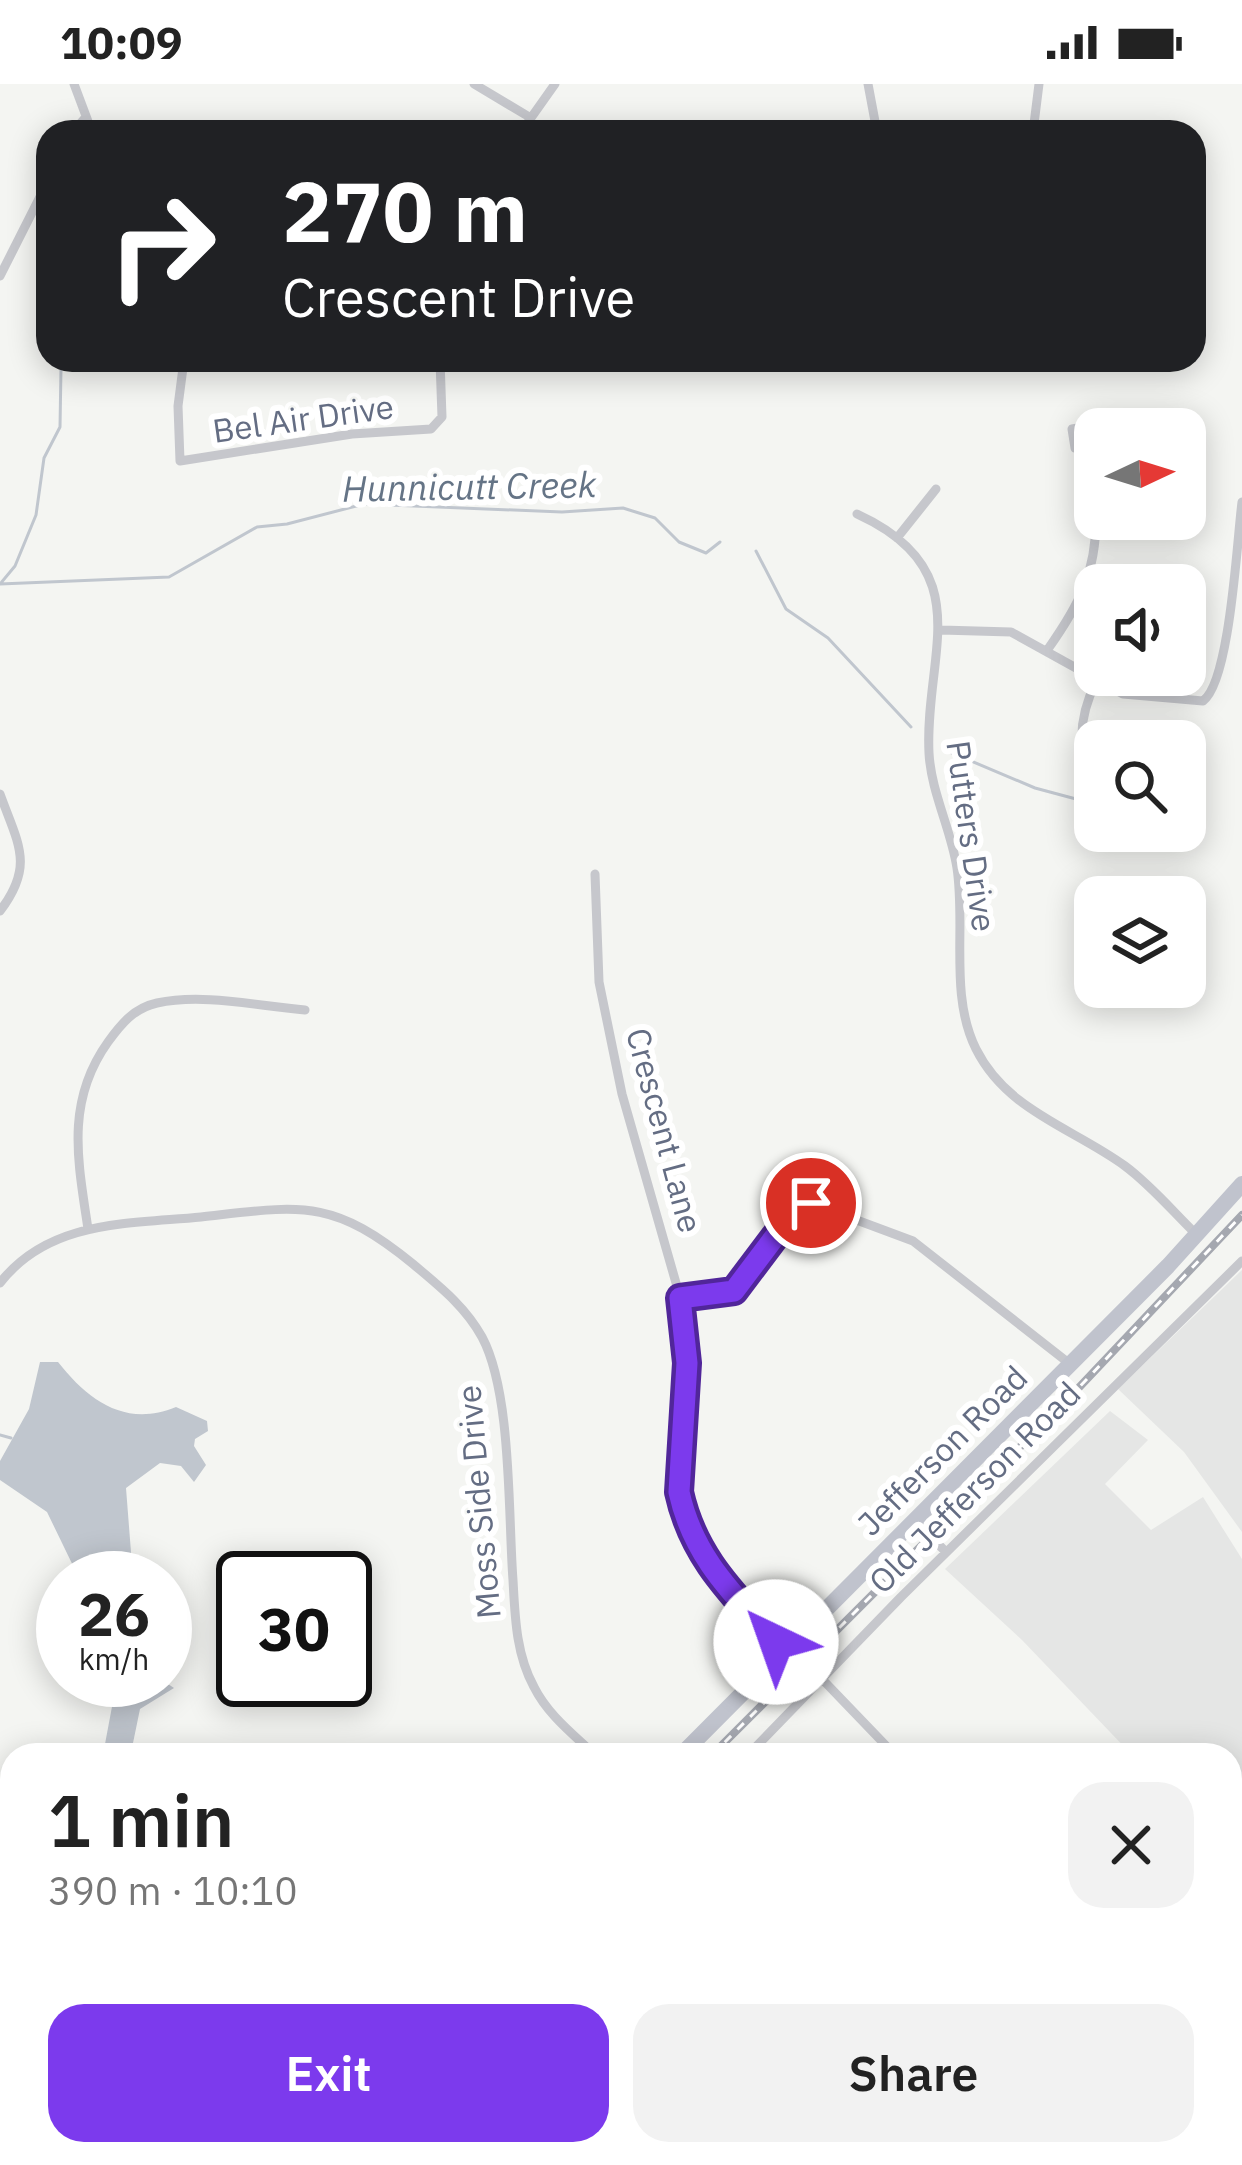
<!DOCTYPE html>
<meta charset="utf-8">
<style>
:root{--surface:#fff;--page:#f2f2f2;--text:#222;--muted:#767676;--accent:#7c3aed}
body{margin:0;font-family:"IBM Plex Sans",sans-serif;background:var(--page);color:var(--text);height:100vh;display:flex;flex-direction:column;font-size:45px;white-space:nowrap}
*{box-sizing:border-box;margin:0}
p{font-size:39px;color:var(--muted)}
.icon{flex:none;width:66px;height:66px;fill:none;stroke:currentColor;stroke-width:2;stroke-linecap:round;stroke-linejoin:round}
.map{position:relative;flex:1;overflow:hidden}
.drawer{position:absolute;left:0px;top:1659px;width:1242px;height:423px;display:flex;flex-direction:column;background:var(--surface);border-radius:36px 36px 0 0;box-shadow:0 6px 30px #0003}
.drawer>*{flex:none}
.hud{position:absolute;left:36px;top:36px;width:1170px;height:252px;border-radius:36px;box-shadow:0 6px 30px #0003;background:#202124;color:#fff;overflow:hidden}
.needle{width:78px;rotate:86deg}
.tools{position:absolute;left:1074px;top:324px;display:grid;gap:24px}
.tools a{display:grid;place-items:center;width:132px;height:132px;border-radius:24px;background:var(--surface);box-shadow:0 6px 30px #0003;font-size:60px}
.speed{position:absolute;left:36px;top:1467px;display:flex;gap:24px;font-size:60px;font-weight:700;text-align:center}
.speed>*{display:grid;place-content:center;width:156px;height:156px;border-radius:50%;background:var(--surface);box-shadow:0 6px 30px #0003;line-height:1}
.speed small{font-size:30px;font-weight:400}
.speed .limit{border:6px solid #111;border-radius:18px;background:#fff;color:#111}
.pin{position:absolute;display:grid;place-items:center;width:102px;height:102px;color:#fff;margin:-51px;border:6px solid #fff;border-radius:50%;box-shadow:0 3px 12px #0007}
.me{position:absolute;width:132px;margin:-66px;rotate:318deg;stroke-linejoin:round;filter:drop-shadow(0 0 9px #0008)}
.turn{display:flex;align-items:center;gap:42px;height:252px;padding:0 48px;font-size:54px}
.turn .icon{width:156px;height:156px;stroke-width:2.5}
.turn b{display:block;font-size:84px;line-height:102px}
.round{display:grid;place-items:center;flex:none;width:126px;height:126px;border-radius:36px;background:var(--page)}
.summary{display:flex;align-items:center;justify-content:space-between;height:204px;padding:0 48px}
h1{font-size:72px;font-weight:600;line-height:90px}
.action{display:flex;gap:24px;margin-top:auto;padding:24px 48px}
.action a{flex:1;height:138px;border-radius:36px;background:var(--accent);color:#fff;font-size:48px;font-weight:600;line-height:138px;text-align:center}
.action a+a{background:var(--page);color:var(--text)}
.status{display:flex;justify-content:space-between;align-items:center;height:84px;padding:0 60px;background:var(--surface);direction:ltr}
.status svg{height:33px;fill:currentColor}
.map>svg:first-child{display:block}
</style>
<div class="status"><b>10:09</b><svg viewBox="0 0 49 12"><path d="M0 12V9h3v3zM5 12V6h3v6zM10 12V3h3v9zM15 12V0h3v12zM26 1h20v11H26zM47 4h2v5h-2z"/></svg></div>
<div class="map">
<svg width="1242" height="2081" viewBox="0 0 1242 2081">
<rect width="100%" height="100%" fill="#f4f5f2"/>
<!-- built -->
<path fill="#e5e6e5" d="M1242 1186V1448L1184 1368 1118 1305Z
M1110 1327 1148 1356 1105 1400 1151 1446 1203 1413 1242 1475V1743L1230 1728V1671H1132L1022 1556 945 1485Z"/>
<!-- green -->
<path fill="#d4dcd3" d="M129 2070H485L492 2081H100Z"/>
<!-- water -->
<path fill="#c0c6ce" d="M40 1278H58C88 1316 125 1344 176 1323L207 1337 208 1347 195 1355 194 1362 206 1381 194 1398 181 1382 160 1379 126 1404 133 1494H79L47 1428 0 1396V1377L29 1325Z
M117 1596H162L174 1604 140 1625 133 1659 111 1670 105 1660Z"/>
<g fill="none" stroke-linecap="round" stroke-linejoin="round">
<!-- stream -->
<path stroke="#c0c6ce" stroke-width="3" d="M756 467 786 525 828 554 911 643
M0 500 169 493 257 443 287 440 364 420 562 428 623 424 655 434 679 458 706 469 720 458
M0 500 15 482 36 431 44 374 60 343 61 284
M945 666 1035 704 1076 715
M0 1351 11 1354"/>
<!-- minor -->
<path stroke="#c6c7cc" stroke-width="9" d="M74 0 92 48
M474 0 531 34
M868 0 877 48
M73 48 86 33
M521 48 555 0
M1033 48 1039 0
M0 192 48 97
M184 276 178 322 180 377 352 350 431 345 442 333 440 276
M1095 366 1075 364 1072 345 1112 338 1126 345
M857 430C981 487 924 570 929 669 931 708 951 745 957 784 966 843 949 911 976 965 1007 1027 1073 1044 1125 1082 1152 1102 1174 1129 1198 1152
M897 454 936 405
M941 546 1011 548 1123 610 1203 617C1230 598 1237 456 1242 418
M1048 565C1079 521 1096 489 1096 435
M1095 706C1076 669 1078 634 1096 598
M0 710C18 760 35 781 0 827
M595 790 599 898 622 1010 680 1213 687 1279 680 1386 683 1426 708 1483 783 1566
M88 1145C78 1077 65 1018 108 958 121 940 134 924 157 919 203 909 258 922 305 926
M0 1199C49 1136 128 1140 201 1133 301 1122 331 1113 413 1180 439 1202 465 1222 482 1253 512 1309 508 1430 513 1496 515 1533 516 1570 534 1603 548 1631 573 1650 595 1671
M680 1213 734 1207 795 1126 811 1119 913 1157 1070 1280
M914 1436 946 1468
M822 1595 895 1671
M748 1671 901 1513 1242 1177
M1230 2020 1242 2033
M63 2081 96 2070
M652 2081 664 2070"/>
<!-- tertiary -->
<path stroke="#c6c7cc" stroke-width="12" d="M758 2070 768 2081"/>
<!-- trunk -->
<path stroke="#c0c3cd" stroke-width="16" d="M681 1671 1168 1182 1242 1100
M0 2069 12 2065"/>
<defs>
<path id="rail" d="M712 1671 1070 1313 1242 1131
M18 2081 48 2070"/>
</defs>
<!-- rail casing -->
<use href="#rail" stroke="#a5a8b0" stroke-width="8"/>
<!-- rail -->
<use href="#rail" stroke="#fff" stroke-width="3" stroke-dasharray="9" stroke-linecap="butt"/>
</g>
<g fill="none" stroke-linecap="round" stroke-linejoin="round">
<defs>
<path id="route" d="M776 1558C733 1510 693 1473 679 1408L687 1279 680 1214 734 1207 795 1126 811 1119"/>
</defs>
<!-- route casing -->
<use href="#route" stroke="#51269a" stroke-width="30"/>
<!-- route -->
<use href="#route" stroke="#7c3aed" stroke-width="21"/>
</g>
<g text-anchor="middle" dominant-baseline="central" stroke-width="12" stroke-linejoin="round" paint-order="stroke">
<!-- street labels -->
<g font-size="33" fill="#646d83" stroke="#fff">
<text transform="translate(303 334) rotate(-8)">Bel Air Drive</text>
<text transform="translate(972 752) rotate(82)">Putters Drive</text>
<text transform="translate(665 1046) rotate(75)">Crescent Lane</text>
<text transform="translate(942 1366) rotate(-45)">Jefferson Road</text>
<text transform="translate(974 1403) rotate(-45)">Old Jefferson Road</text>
<text transform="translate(478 1418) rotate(-95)">Moss Side Drive</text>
</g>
<!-- water labels -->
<g font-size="36" font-style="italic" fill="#657486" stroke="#fff">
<text transform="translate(469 402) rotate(-1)">Hunnicutt Creek</text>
</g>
</g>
</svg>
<div class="tools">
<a><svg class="needle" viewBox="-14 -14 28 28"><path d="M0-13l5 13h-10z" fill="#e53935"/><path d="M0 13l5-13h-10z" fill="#767676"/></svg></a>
<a><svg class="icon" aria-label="sound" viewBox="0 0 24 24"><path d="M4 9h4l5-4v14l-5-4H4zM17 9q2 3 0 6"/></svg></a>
<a><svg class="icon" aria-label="search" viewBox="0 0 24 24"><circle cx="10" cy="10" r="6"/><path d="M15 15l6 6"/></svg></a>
<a><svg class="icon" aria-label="layers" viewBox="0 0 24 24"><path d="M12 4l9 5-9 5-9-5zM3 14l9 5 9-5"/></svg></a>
</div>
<div class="speed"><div>26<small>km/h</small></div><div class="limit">30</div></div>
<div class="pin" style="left:811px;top:1119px;background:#d93025"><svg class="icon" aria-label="arrive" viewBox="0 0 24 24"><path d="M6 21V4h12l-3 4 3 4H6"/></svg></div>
<svg class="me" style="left:776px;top:1558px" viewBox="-20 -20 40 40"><circle r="19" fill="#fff"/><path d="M0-13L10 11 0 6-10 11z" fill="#7c3aed"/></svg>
<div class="hud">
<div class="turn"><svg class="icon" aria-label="right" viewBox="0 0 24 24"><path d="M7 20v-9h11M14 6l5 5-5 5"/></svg><div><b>270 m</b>Crescent Drive</div></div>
</div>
<section class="drawer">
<div class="summary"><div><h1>1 min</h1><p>390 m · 10:10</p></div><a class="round"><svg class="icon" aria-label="close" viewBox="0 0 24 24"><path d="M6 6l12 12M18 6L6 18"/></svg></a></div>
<div class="action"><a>Exit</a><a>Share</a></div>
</section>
</div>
